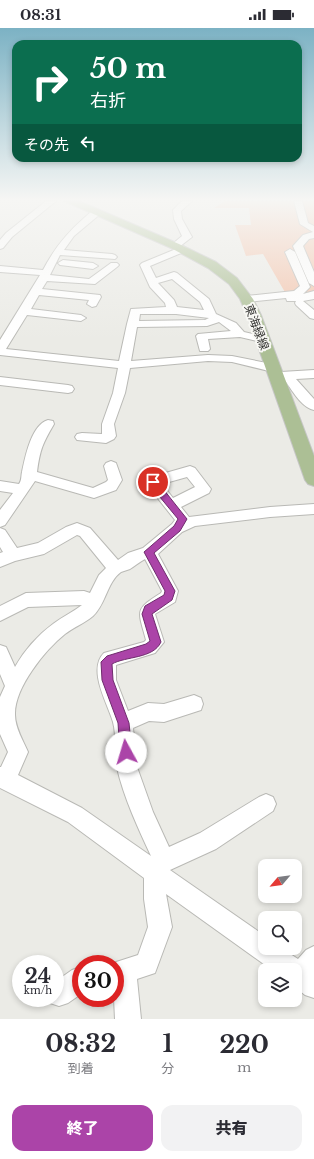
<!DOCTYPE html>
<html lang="ja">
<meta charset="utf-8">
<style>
:root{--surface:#fff;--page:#f2f2f3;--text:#2b2b33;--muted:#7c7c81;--accent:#ab44a8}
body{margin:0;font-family:"Libre Baskerville","Noto Sans JP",serif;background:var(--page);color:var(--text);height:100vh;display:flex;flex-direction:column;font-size:15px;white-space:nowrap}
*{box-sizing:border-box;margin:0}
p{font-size:13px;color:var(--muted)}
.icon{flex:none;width:22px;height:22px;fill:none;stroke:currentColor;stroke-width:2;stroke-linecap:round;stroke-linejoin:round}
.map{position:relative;height:991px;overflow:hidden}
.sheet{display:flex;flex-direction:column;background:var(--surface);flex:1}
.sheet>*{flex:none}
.banner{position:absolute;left:12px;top:12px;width:290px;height:122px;border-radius:12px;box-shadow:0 2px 6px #0003;background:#0b6e4f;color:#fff;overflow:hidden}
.needle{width:26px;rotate:241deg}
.buttons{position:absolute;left:258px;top:831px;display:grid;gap:8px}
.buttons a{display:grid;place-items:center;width:44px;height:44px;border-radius:8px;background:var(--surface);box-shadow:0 2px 6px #0003;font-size:20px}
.speed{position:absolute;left:12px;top:927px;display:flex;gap:8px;font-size:20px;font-weight:700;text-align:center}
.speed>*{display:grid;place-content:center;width:52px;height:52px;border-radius:50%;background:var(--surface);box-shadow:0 2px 6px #0003;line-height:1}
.speed small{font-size:10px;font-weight:400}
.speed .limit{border:6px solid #d22;background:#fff;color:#111}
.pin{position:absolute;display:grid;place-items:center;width:34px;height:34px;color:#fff;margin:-17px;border:2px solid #fff;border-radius:50%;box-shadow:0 1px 4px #0007}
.me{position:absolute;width:44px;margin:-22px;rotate:354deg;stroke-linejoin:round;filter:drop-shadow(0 0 3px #0008)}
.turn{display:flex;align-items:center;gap:14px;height:84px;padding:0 12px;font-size:18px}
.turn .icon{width:52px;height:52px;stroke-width:2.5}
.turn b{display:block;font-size:28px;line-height:34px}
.then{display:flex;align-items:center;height:38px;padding:0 12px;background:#0003;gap:8px;font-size:15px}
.eta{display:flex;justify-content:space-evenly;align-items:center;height:68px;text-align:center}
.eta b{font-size:24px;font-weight:800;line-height:28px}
.action{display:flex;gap:8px;margin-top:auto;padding:8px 12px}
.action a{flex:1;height:46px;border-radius:12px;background:var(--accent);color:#fff;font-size:16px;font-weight:800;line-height:46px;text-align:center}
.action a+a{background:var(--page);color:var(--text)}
.status{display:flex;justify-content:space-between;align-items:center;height:28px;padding:0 20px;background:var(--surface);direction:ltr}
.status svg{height:11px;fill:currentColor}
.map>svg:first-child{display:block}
</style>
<div class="status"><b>08:31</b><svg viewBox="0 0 49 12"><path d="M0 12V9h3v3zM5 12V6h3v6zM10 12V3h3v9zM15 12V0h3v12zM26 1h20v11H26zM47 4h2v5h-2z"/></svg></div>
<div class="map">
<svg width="314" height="991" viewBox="0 0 314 991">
<rect width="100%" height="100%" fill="#ebebe6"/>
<!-- green -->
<path fill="#f3c5ae" d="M225 173H314V269L286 266 263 226 246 228 235 197H251L249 180H214Z"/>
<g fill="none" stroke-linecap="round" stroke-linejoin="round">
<defs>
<path id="minor" d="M46 173H56L12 209 3 220 0 221V212L6 205Z
M182 173H192L181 183 182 191 192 209 179 219 183 218 188 221 186 223 150 238 156 250 174 244 177 245 209 271 216 286 236 295 244 304 266 309 268 311 262 314 240 309 208 311 210 321 208 323H200L196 308 198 306 231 303 219 294 207 298 137 299 131 333 208 327 232 328 277 337 279 340 277 343 273 344 232 334 208 333 130 340 125 365 114 396 116 408 114 411 106 415 77 412 75 409 77 406 82 405 102 406V396L113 365 118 340 0 327V312L40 247 0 244V238L43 242C54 221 66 206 83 191 88 187 92 181 99 183L100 185 99 187 74 208 64 222 112 226 115 227 117 229 115 231 60 227 50 247 89 251 111 235H117L119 237 117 239 95 256 47 253 42 261 100 267 101 269 96 278 92 279 87 276 89 272 39 267 31 281 81 287 86 290 81 293 27 287 6 321 119 333 127 296 131 281 166 279 165 275 150 259 140 237 142 235 176 221 172 220 170 218 182 208 174 191 173 182ZM172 251 200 274 204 282 177 279 174 272 158 255ZM140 286H176L209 290 205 292 139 293Z
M294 173H302L308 195 314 198V210L309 211 303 218 314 244V258L309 255 293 218 303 207 313 204 300 196Z
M290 221 295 224 310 259 303 266 314 263V271L303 273 314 282V291L310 290 296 277 295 275 296 273H287L286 270 246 274 241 271 246 268 294 263 300 258 285 224Z
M63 232 93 235 98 238 93 241 60 237 58 235Z
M314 342V350L296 351 314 371V382C301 379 292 362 284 351H277L275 348 277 345 281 344Z
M0 349 68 357 72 358 74 361 72 364 68 365 0 357Z
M48 392 53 393 54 396C43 415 40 421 37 444L93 460 106 454 108 452 104 438 106 435 111 433 116 435 122 452 116 462 94 470 35 453 5 497 0 499V482L13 465 0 463V453L19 456C22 452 21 448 22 444 25 430 31 397 48 392Z
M190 438 195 440 211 461 209 465 181 479 189 489 270 479 314 476V486L270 489 195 498 182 504 158 526 178 563 175 574 155 586 164 614 155 625 116 637V652L128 683 148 675 164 676 194 667 201 670 203 676 201 682 164 694 149 693 133 700 137 739 153 784 169 819 200 805 259 769 266 766 273 769 276 776 273 783 216 821 170 842 265 908V920H281L298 931 306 922 314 918V970L305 967 295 959V942H272L166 866 172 899 155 945 137 951 141 991H115L114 970 115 936H110L138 927 148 899 144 871V850L68 794 0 760V739H1L8 724 0 706V669L5 658 0 646V617L6 619 15 639C24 623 38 607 53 596 62 589 73 584 82 577L28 579 0 593V578L26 565 84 563 90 565 99 547 106 540 80 508 77 507 44 526 15 533 0 539V525L3 524 0 519V500L5 502 17 520 38 515 66 499 77 495 90 500 118 532 128 525 143 520 172 496 175 492 148 458 146 454 148 450ZM187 449 195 459 173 470 162 456ZM145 531 162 563 161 565C134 582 138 582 146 612L144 614 104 625C87 642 108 676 113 694 117 709 114 725 117 740 124 770 138 800 151 828L82 780 18 747 28 724C23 712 15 700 15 687 14 660 45 622 65 606 74 599 85 595 93 588 106 576 107 554 121 544 124 543 127 542 130 541 135 538 139 534 145 531Z
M81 939V966L68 975 59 978 50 975 48 970H55V954L72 942Z"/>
<path id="major" d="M64 173H79L179 216 216 234 237 250 253 271 261 287 314 428V458L308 456 305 452 247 287 240 271 229 256 208 240 171 220Z"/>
</defs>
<!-- minor casing -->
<use href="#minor" stroke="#b9b9b5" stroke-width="2"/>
<!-- major casing -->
<use href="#major" stroke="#c6c6c6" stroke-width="2"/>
<!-- minor -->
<use href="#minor" fill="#fff" fill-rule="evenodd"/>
<!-- major -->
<use href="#major" fill="#acbf95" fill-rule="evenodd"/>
</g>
<!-- sky -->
<linearGradient id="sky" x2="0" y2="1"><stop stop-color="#7cb2c4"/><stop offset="0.55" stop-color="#f6f6f4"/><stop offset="1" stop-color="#f6f6f4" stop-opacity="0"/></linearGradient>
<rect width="314" height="312" fill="url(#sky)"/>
<!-- route -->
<path fill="#ab44a8" stroke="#6f2c6d" d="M153 451 156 452 187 491 180 503 154 525 175 563 172 572 152 586 161 614C153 631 126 628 112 636L113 652 129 695 132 724 130 728 126 730 122 728 120 724 118 695 102 652 101 634 107 628 146 616 150 613 142 586 145 578 164 567 165 563 144 524 174 498 178 491 150 457 149 454 150 452Z"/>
<g text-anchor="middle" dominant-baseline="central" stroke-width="4" stroke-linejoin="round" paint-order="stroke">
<!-- far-street labels -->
<g font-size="12" fill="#353533" stroke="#f8f8f4">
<text transform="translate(257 299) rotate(69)">東海緑線</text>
</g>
</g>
</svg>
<div class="buttons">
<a><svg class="needle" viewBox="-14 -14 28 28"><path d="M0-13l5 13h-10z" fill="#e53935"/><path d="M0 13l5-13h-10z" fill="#7c7c81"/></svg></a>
<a><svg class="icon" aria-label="search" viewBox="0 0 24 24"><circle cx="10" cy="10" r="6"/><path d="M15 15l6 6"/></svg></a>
<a><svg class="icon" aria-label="layers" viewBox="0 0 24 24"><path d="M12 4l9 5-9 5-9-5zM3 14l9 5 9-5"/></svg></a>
</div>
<div class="speed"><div>24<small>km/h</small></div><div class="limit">30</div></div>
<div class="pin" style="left:153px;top:454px;background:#d93025"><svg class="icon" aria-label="arrive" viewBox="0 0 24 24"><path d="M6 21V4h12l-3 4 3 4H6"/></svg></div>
<svg class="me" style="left:126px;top:724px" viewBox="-20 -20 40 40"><circle r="19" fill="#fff"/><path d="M0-13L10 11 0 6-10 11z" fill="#ab44a8"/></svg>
<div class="banner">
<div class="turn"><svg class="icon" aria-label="right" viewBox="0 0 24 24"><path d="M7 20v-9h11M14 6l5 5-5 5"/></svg><div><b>50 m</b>右折</div></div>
<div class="then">その先<svg class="icon" aria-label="left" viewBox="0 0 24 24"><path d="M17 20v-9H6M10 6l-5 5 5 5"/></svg></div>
</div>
</div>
<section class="sheet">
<div class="eta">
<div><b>08:32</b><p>到着</p></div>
<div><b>1</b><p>分</p></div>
<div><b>220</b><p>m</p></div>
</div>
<div class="action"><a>終了</a><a>共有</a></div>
</section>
